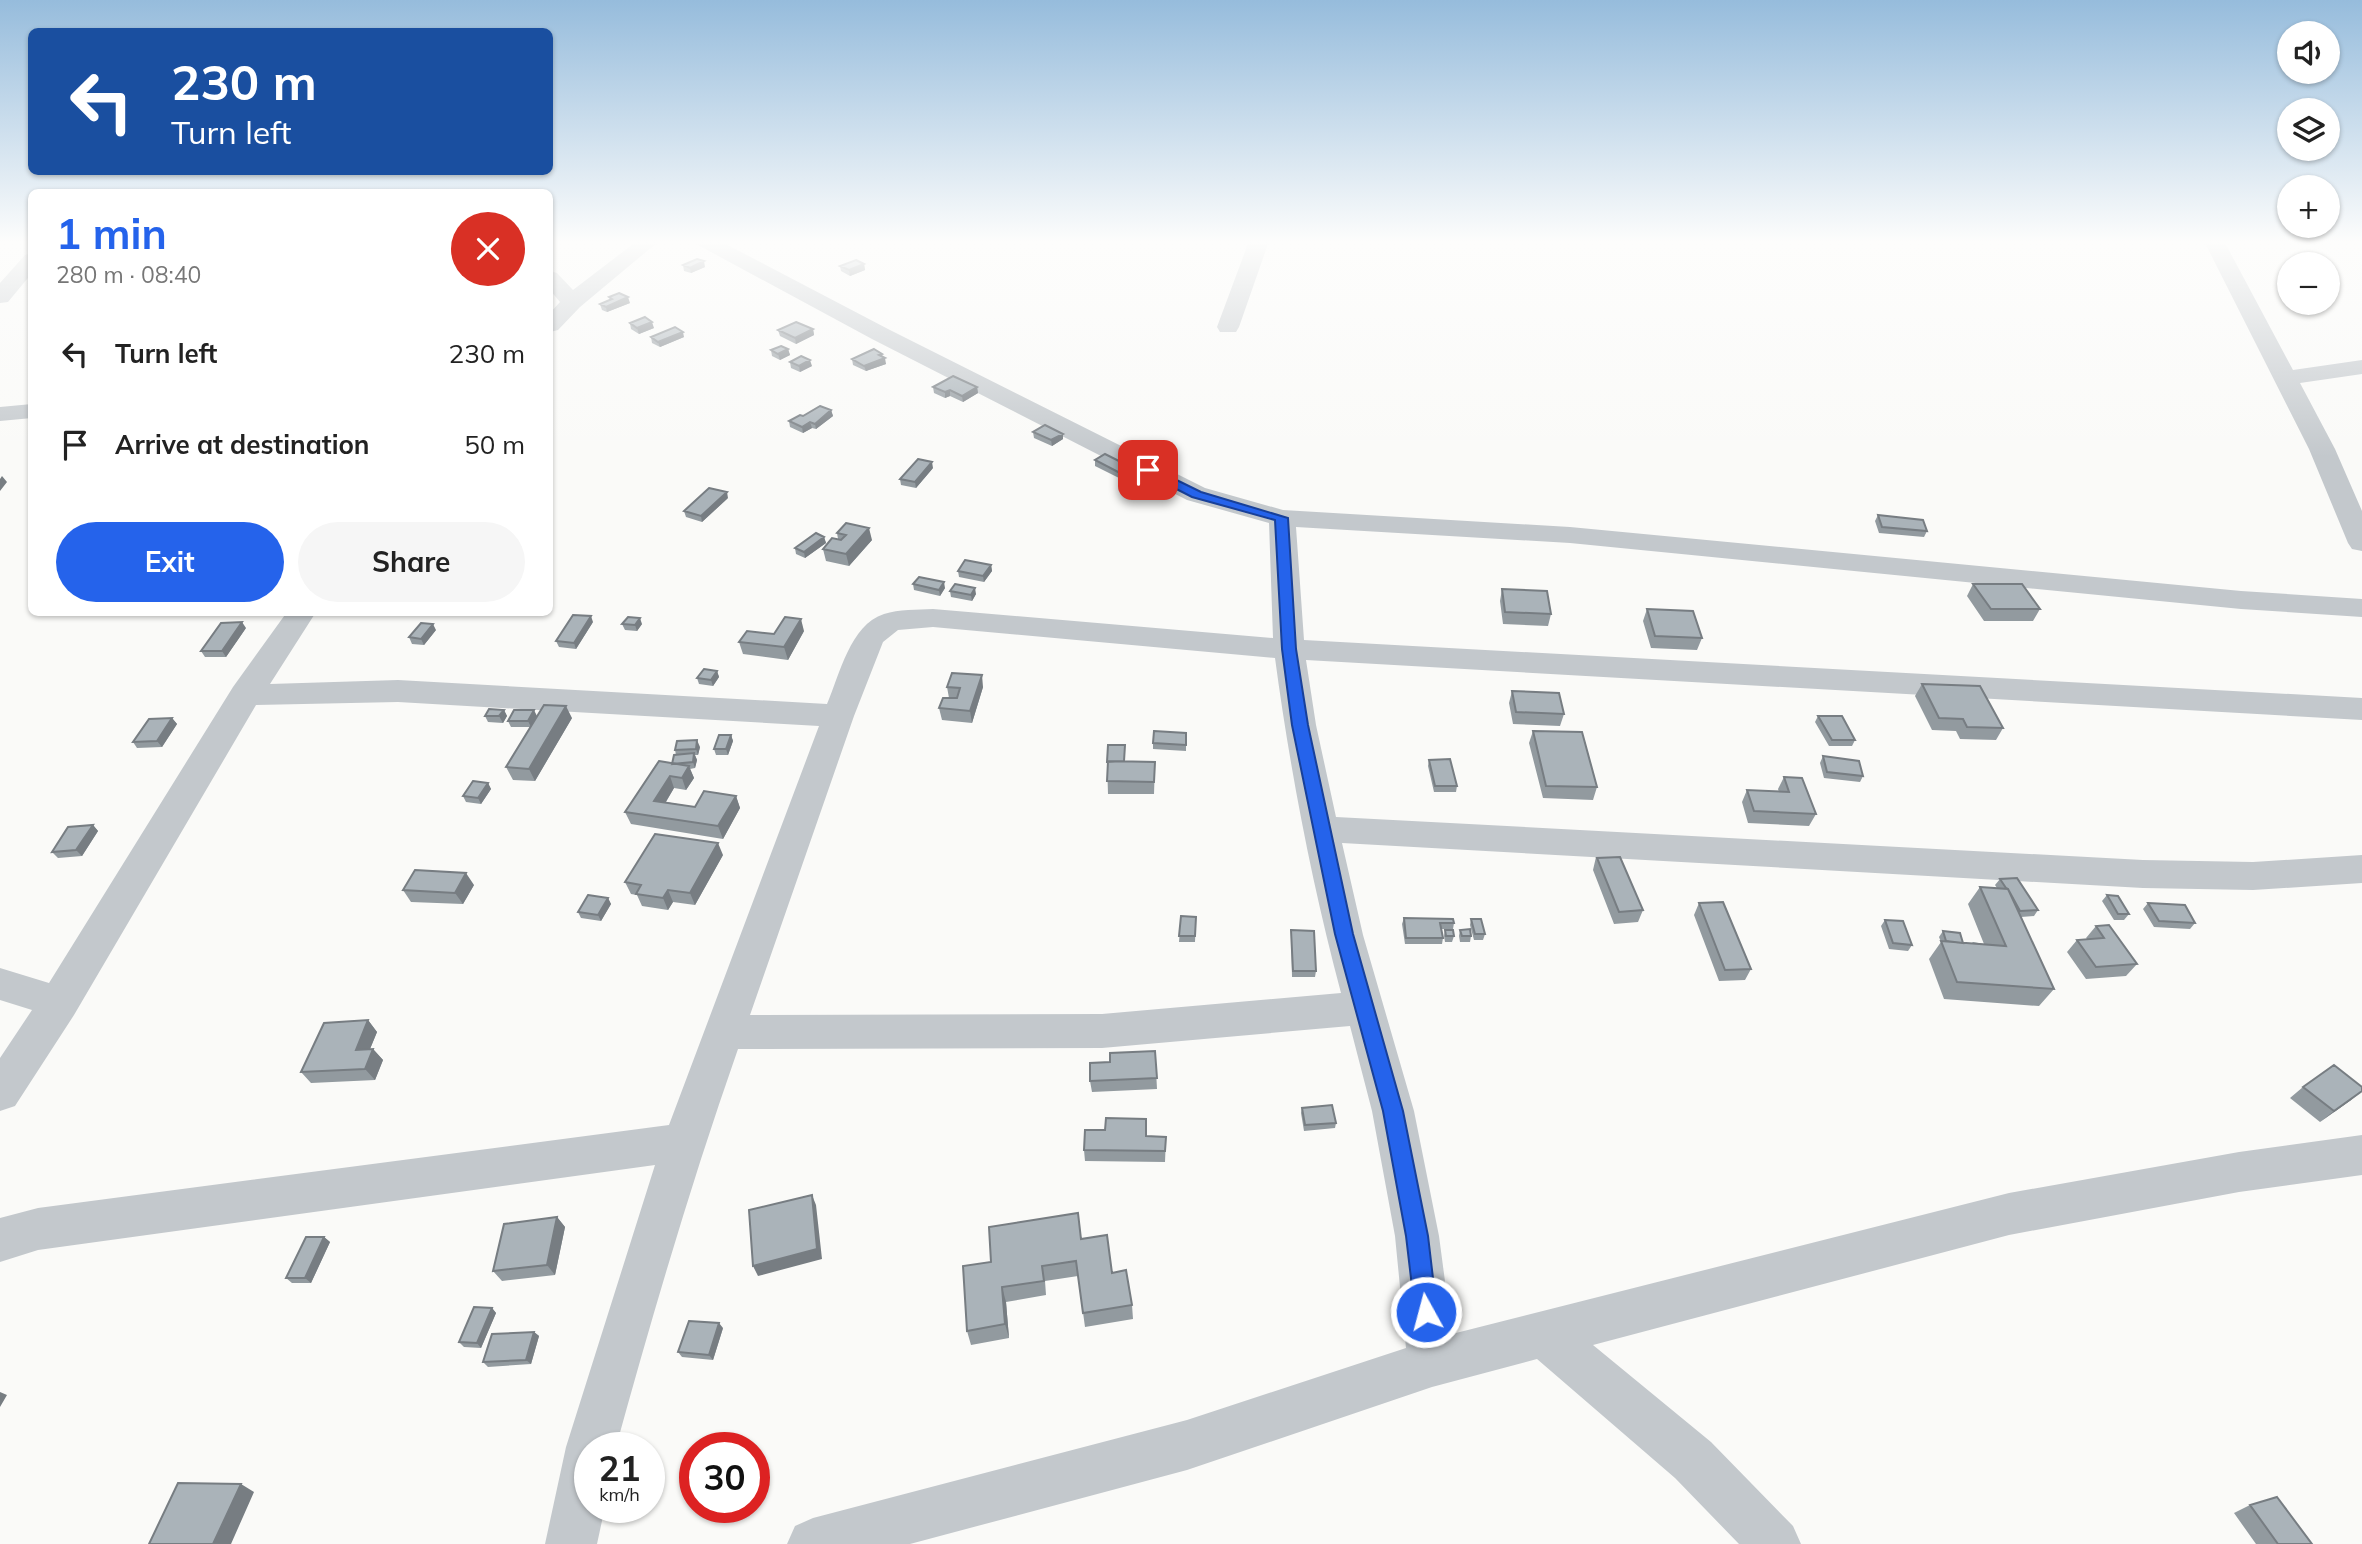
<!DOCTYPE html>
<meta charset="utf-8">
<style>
:root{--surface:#fff;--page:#f6f6f6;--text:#222;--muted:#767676;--accent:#2563eb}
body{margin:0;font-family:Mulish,sans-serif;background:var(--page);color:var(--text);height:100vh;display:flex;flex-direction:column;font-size:26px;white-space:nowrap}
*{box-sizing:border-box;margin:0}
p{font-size:23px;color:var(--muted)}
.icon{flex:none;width:38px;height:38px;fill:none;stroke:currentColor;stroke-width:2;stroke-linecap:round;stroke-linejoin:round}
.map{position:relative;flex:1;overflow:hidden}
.panel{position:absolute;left:28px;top:189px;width:525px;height:427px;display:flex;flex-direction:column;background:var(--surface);border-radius:10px;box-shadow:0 2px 5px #0004}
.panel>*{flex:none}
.hud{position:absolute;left:28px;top:28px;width:525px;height:147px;border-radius:10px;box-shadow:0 2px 5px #0004;background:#1a4fa0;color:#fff;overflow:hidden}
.tools{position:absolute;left:2277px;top:21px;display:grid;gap:14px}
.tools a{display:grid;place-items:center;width:63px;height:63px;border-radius:50%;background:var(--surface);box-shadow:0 2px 5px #0004;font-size:35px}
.speed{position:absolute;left:574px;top:1432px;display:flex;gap:14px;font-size:35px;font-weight:700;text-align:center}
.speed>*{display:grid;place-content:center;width:91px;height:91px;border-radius:50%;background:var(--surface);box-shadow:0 2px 5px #0004;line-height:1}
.speed small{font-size:18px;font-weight:400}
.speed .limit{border:10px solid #d22;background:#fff;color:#111}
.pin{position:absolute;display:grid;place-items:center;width:60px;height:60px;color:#fff;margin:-30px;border-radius:14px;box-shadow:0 4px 10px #0006}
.me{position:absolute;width:77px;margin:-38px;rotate:353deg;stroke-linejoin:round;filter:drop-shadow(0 0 5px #0008)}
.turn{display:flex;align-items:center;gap:24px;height:147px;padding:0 28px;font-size:32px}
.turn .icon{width:91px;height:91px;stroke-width:2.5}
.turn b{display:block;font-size:49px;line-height:60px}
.round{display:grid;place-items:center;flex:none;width:74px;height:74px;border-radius:37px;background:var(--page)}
.headline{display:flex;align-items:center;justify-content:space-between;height:119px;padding:0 28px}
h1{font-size:42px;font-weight:700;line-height:52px;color:var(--accent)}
.cta{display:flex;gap:14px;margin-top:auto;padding:14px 28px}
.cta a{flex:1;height:80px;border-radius:42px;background:var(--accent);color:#fff;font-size:28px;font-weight:700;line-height:80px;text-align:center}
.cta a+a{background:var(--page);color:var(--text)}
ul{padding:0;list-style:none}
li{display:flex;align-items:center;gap:21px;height:91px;padding:0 28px}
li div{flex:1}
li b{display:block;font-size:26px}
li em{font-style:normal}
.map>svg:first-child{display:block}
</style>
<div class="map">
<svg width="2362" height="1544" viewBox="0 0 2362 1544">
<rect width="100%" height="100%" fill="#fafaf8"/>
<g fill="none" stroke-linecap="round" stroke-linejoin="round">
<!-- minor -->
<path fill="#c3c8cc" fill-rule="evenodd" d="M637 241H659L580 307 558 330 550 332V313L560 302 550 290V271L557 273 573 290Z
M695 241H720L888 329 1205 488 1283 510 1570 527 2241 591 2362 599V617L2241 609 1570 543 1296 527 1304 640 2362 698V720L1306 660 1316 725 1336 817 2143 860 2253 862 2362 855V883L2253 890 2143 888 1342 843 1363 935 1414 1111 1439 1236 1452 1334 2009 1193 2239 1152 2362 1135V1175L2239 1192 2009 1235 1593 1345 1711 1442 1793 1526 1801 1544H1739L1675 1478 1537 1359 1432 1387 1187 1470 910 1544H787L795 1526 813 1518 1187 1420 1406 1348 1395 1236 1372 1111 1350 1026 1102 1048 738 1049C692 1180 653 1313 616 1447H590V1507H605L597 1544H545L566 1447 655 1165 38 1250 0 1262V1218L38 1208 669 1125 819 726 398 702 256 705 74 1015 15 1106 0 1111V1058L32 1010 0 1000V968L49 983 233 687 287 612H316L270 684 398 680 827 704C840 674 850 625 884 614 899 609 917 610 933 609L1273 638 1269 523 1187 500 872 339 698 245ZM933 627 1275 658C1290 770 1312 884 1341 993L1102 1014 750 1015 854 716 883 642 898 630Z
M1249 241H1269L1239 327 1236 332H1220L1217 327Z
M2204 241H2224L2293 370 2362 360V374L2300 383 2335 449 2362 511V551L2352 549 2348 543 2309 449Z
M32 253V273L8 302 0 303V283L25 255Z
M32 404V418L0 421V407Z"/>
</g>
<!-- wall -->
<path fill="#929a9f" d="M864 264 865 270 850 276 841 271 840 266Z
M683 265 705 267 691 273 684 271Z
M609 297 630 303 607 312 602 310 600 304 610 300Z
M630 323 654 328 639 334 631 329Z
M813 329 814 335 796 344 780 336 778 330Z
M651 337H684L660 347 652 343Z
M788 349 790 355 780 360 772 356 771 350Z
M882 357 886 364 866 371 853 365 852 359Z
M790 362 812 366 800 372 791 368Z
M933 387H977L978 393 963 402 950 396 945 398 934 393Z
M831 410 833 416 816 429 812 428 803 433 790 427 789 421 803 416Z
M1033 432 1063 439 1052 446 1034 438Z
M1095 460 1131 473 1121 479 1095 466Z
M933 468 916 488 901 485 900 479Z
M728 498 702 522 686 517 684 511Z
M1878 515 1927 531 1924 537 1879 533 1875 521Z
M837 533 872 540 849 566 826 561 823 549 838 539Z
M824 537 826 543 805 558 796 554 795 548Z
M991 565 992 571 984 582 959 577 958 571Z
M913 584 945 588 940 596 914 590Z
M1973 584 2040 609 2033 621H1984L1967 596Z
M1502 589 1551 614 1548 626 1503 624 1500 601Z
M950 591 976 594 972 601 951 597Z
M1647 609 1702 638 1697 650 1651 648 1643 621Z
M593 622 576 649 559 647 556 641Z
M622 624H642L637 631 625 630Z
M246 628 226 657H205L201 651Z
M436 630 424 645 412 644 409 637Z
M804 631 788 660 743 654 739 642 774 634Z
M717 671 719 677 713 686 699 684 697 678Z
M1922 684 2003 728 1996 740 1960 739 1956 731 1932 730 1915 696Z
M947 687H983L972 723 942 720 939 708 949 698Z
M1512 691 1564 714 1560 726 1513 724 1509 703Z
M504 710 507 716 503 723 488 722 485 716Z
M537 716 572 718 535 781 513 780 506 767 530 727H511L508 721Z
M1818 716 1855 740 1852 746H1829L1815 722Z
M172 718 177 724 162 747 137 748 133 742Z
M1533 731 1597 787 1593 800 1543 798 1529 743Z
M1186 733V751L1153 749V743Z
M731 735 733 741 728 755H716L714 749Z
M700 747 698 755H695L697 760 695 768 690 769 694 778 686 790 674 788 666 802 695 807 736 796 740 808 723 839 631 824 625 812 672 763 676 755 675 750Z
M1823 756 1863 776 1860 782 1824 778 1820 763Z
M1429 760 1457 786 1456 792H1434L1428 766Z
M1125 761 1155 762 1154 794H1108L1107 762Z
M1784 777 1816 814 1809 826 1748 823 1742 802 1747 790 1779 792 1778 789Z
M488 783 491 789 481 804 466 802 463 796Z
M93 825 98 831 82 856 58 858 52 852Z
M723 855 695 905 673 902 668 910 642 906 637 895 631 894 625 882Z
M1596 857 1643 910 1638 922 1614 924 1593 870Z
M2000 879 2038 910 2034 916 2021 917 2054 989 2039 1006 1944 999 1929 959 1941 942 1939 937 1943 931 1963 943H1972L1973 942 1984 944 1968 904 1980 887 1997 888 1995 885Z
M474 885 463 904 411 902 403 890Z
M2107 895 2129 914 2124 920H2114L2102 901Z
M608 898 611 904 601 921 581 918 578 912Z
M1699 903 1751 969 1745 980 1719 981 1694 915Z
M2148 903 2195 923 2190 929 2154 927 2143 909Z
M1181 916 1196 917 1195 942H1179Z
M1404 918 1454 923 1453 929H1441L1443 938 1442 944H1405L1402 924Z
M1471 919 1485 934 1483 940H1474L1470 925Z
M1885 920 1912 945 1908 951 1889 949 1881 926Z
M2096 926 2137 964 2126 976 2086 979 2067 952 2077 940 2087 939 2086 938Z
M1291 930 1316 971 1315 977H1292Z
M1445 930 1454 936 1452 942H1445L1444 936Z
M1460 930 1471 936 1470 942H1460L1459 936Z
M368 1020 377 1032 370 1049H373L383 1060 375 1080 311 1083 301 1072Z
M1155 1051 1157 1089 1092 1092 1090 1081 1110 1062Z
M2303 1087 2351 1100 2320 1122 2290 1098Z
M1302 1108 1336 1123 1335 1128 1304 1131 1301 1113Z
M1146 1136 1166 1137 1165 1162 1085 1161 1084 1150Z
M557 1217 565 1227 555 1275 502 1281 493 1271Z
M324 1237 330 1242 311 1283H292L286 1278Z
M1081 1239 1112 1273 1132 1305 1133 1319 1085 1327 1078 1276 1045 1281 1046 1295 1006 1302 1009 1338 971 1345 967 1331 991 1262Z
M492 1308 496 1313 481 1348 464 1347 459 1342Z
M723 1328 713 1360 682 1357 678 1352Z
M534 1332 539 1336 531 1364 488 1367 483 1362Z
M2250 1505 2312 1544H2256L2234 1513Z"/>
<!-- shaded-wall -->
<path fill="#777d82" d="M704 261 705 267 691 273 690 268Z
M864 264 865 270 850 276 849 270Z
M628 297 630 303 607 312 606 307Z
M652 322 654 328 639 334 637 328Z
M813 329 814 335 796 344 795 338Z
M683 332 684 337 660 347 658 342Z
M788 349 790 355 780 360 778 354Z
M882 354 883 359 885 358 886 364 866 371 864 366Z
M810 360 812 366 800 372 799 366Z
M977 387 978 393 963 402 962 396Z
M950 390V396L945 398V392Z
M831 410 833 416 816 429 815 424Z
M810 422 812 428 803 433 802 427Z
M1063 434V439L1052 446 1051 440Z
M932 462 933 468 916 488 915 482Z
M1131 467V473L1121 479 1120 473Z
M2 476 7 482 0 491V479Z
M727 492 728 498 702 522 701 516Z
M869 528 872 540 849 566 846 554Z
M824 537 826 543 805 558 804 552Z
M991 565 992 571 984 582 983 576Z
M944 582 945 588 940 596 939 590Z
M975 588 976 594 972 601 971 595Z
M591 616 593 622 576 649 574 643Z
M640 618 642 624 637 631 635 625Z
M801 619 804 631 788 660 784 647Z
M242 622 246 628 226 657 222 651Z
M433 624 436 630 424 645 421 639Z
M717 671 719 677 713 686 711 680Z
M982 675 983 687 972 723 970 711Z
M566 706 572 718 535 781 529 769Z
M504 710 507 716 503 723 499 716Z
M534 710 537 716 531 727 528 721Z
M172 718 177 724 162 747 157 741Z
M731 735 733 741 728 755 726 749Z
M697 740 700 747 698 755 696 749Z
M694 753 697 760 695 768 693 762Z
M689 766 694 778 686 790 682 778Z
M670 776 674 788 659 813 654 801Z
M488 783 491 789 481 804 478 798Z
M736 796 740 808 723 839 718 826Z
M93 825 98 831 82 856 76 850Z
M718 843 723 855 695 905 690 893Z
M466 873 474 885 463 904 455 893Z
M668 890 673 902 668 910 663 898Z
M608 898 611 904 601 921 598 915Z
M368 1020 377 1032 365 1061 356 1050Z
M373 1049 383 1060 375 1080 365 1069Z
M2362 1091 2351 1100 2320 1122 2334 1111Z
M812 1195 816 1205 822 1259 758 1276 753 1266Z
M557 1217 565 1227 555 1275 547 1265Z
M324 1237 330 1242 311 1283 305 1278Z
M1002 1287 1006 1302 1009 1338 1005 1324Z
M492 1308 496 1313 481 1348 477 1343Z
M719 1323 723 1328 713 1360 709 1355Z
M534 1332 539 1336 531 1364 526 1360Z
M0 1392 7 1395 0 1407Z
M241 1484 254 1492 231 1544H213Z"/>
<!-- building -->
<path fill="#aab3b9" stroke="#777d82" stroke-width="2" d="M697 259 704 261 690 268 683 265Z
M856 260 864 264 849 270 840 266Z
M619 293 628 297 606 307 600 304 612 299 609 297Z
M645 317 652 322 637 328 630 323Z
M796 322 813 329 795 338 778 330Z
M675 327 683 332 658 342 651 337Z
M781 346 788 349 778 354 771 350Z
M874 349 882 354 879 355 885 358 864 366 852 359Z
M801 356 810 360 799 366 790 362Z
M953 376 977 387 962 396 950 390 945 392 933 387Z
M820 406 831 410 815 424 810 422 802 427 789 421 800 415 803 416Z
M1045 425 1063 434 1051 440 1033 432Z
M1105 454 1131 467 1120 473 1095 460Z
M918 459 932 462 915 482 900 479Z
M709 488 727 492 701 516 684 511Z
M1878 515 1923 520 1927 531 1882 527Z
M846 523 869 528 846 554 823 549 832 538 841 540 846 535 837 533Z
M816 533 824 537 804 552 795 548Z
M965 560 991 565 983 576 958 571Z
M919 577 944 582 939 590 913 584Z
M955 584 975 588 971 595 950 591Z
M1973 584H2022L2040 609H1991Z
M1502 589 1547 591 1551 614 1505 612Z
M1647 609 1693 611 1702 638 1655 636Z
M573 615 591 616 574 643 556 641Z
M628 617 640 618 635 625 622 624Z
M785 617 801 619 784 647 739 642 747 631 774 634Z
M242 622 222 651H201L221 623Z
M421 623 433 624 421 639 409 637Z
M704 669 717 671 711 680 697 678Z
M952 673 982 675 970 711 939 708 943 698H957L960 688 947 687Z
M1922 684 1980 686 2003 728 1967 727 1963 719 1939 718Z
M1512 691 1559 693 1564 714 1516 712Z
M544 705 566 706 529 769 506 767Z
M489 709 504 710 499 716H485Z
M514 710H534L528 721H508Z
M1818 716H1842L1855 740H1832Z
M172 718 157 741 133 742 149 719Z
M1154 731 1186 733V745L1153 743Z
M1533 731 1582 732 1597 787 1546 786Z
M719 735H731L726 749H714Z
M697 740 696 749 675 750 677 741Z
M1108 745H1125L1124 761 1107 762Z
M694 753 693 762 672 764 674 755Z
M1823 756 1859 761 1863 776 1827 772Z
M1450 759 1457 786H1435L1429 760Z
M659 761 689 766 682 778 670 776 654 801 695 807 704 791 736 796 718 826 625 812Z
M1108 761 1155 762 1154 782 1107 781Z
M1784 777 1802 778 1816 814 1754 811 1747 790 1789 792Z
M473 781 488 783 478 798 463 796Z
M93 825 76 850 52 852 68 827Z
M655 834 718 843 690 893 668 890 663 898 636 894 641 885 625 882Z
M1620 857 1643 910 1619 912 1597 858Z
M415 870 466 873 455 893 403 890Z
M2017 878 2038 910 2020 911 2008 889 2006 888 2000 879Z
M1980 887 2008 889 2054 989 1957 982 1941 941 2006 946Z
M588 895 608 898 598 915 578 912Z
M2107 895 2118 896 2129 914H2118Z
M1723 902 1751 969 1725 970 1699 903Z
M2148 903 2185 905 2195 923 2159 921Z
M1181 916 1196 917 1195 936H1179Z
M1404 918 1453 919 1454 923H1440L1443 938H1406Z
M1471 919H1481L1485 934H1475Z
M1885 920 1903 921 1912 945 1893 943Z
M2109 925 2137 964 2096 967 2077 940 2104 938 2096 926Z
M1470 929 1471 936H1462L1460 930Z
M1291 930 1314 931 1316 971H1293Z
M1445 930H1453L1454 936H1446Z
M1943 931 1960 933 1963 943 1946 941Z
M368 1020 356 1050 373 1049 365 1069 301 1072 324 1023Z
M1155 1051 1157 1078 1090 1081V1063L1110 1062V1053Z
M2334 1065 2362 1087V1091L2334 1111 2303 1087Z
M1332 1105 1336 1123 1305 1125 1302 1108Z
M1106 1118 1146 1119V1136L1166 1137 1165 1151 1084 1150 1085 1130H1105Z
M812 1195 817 1249 753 1266 749 1210Z
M1078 1213 1081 1239 1107 1235 1112 1273 1126 1270 1132 1305 1083 1313 1076 1261 1042 1266 1044 1281 1002 1287 1005 1324 967 1331 963 1266 991 1262 989 1227Z
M557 1217 547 1265 493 1271 504 1224Z
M306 1237H324L305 1278H286Z
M474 1307 492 1308 477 1343 459 1342Z
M689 1321 719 1323 709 1355 678 1352Z
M534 1332 526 1360 483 1362 492 1334Z
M178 1483 241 1484 213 1544H149Z
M2277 1497 2312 1544H2278L2250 1505Z"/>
<!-- sky -->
<linearGradient id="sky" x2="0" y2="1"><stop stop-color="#96bcdc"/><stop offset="0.53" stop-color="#fdfdfc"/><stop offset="1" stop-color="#fdfdfc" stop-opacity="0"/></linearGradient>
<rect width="2362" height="457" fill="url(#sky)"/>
<!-- route -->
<path fill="#2563eb" stroke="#184099" stroke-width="2" d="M1148 466 1201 492 1288 518 1296 649 1308 725 1353 934 1403 1111 1428 1236 1437 1312 1434 1320 1426 1323 1418 1320 1415 1312 1406 1236 1383 1111 1335 934 1292 725 1282 649 1275 520 1192 497 1143 472 1141 470Z"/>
</svg>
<div class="tools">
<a><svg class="icon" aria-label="sound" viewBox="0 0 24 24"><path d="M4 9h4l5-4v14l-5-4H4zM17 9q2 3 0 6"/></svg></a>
<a><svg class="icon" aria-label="layers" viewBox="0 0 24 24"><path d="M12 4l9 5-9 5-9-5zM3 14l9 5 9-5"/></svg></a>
<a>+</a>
<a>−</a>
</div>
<div class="speed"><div>21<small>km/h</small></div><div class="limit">30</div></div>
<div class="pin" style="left:1148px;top:470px;background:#d93025"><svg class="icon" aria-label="arrive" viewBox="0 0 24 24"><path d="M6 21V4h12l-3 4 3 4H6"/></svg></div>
<svg class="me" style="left:1426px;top:1312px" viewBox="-20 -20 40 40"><circle r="17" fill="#2563eb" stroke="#fff" stroke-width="3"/><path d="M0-11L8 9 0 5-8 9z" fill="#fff"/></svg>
<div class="hud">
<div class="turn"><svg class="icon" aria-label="left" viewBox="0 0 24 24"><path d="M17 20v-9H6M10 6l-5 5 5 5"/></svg><div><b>230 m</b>Turn left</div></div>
</div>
<section class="panel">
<div class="headline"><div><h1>1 min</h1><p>280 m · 08:40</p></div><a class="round" style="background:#d93025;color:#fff"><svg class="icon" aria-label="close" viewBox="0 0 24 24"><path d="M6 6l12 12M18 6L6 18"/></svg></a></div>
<ul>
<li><svg class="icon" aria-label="left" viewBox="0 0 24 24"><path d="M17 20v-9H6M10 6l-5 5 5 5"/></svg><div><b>Turn left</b></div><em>230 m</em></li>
<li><svg class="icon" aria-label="arrive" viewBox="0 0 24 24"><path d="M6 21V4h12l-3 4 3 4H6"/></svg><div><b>Arrive at destination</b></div><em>50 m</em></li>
</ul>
<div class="cta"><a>Exit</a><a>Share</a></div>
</section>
</div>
